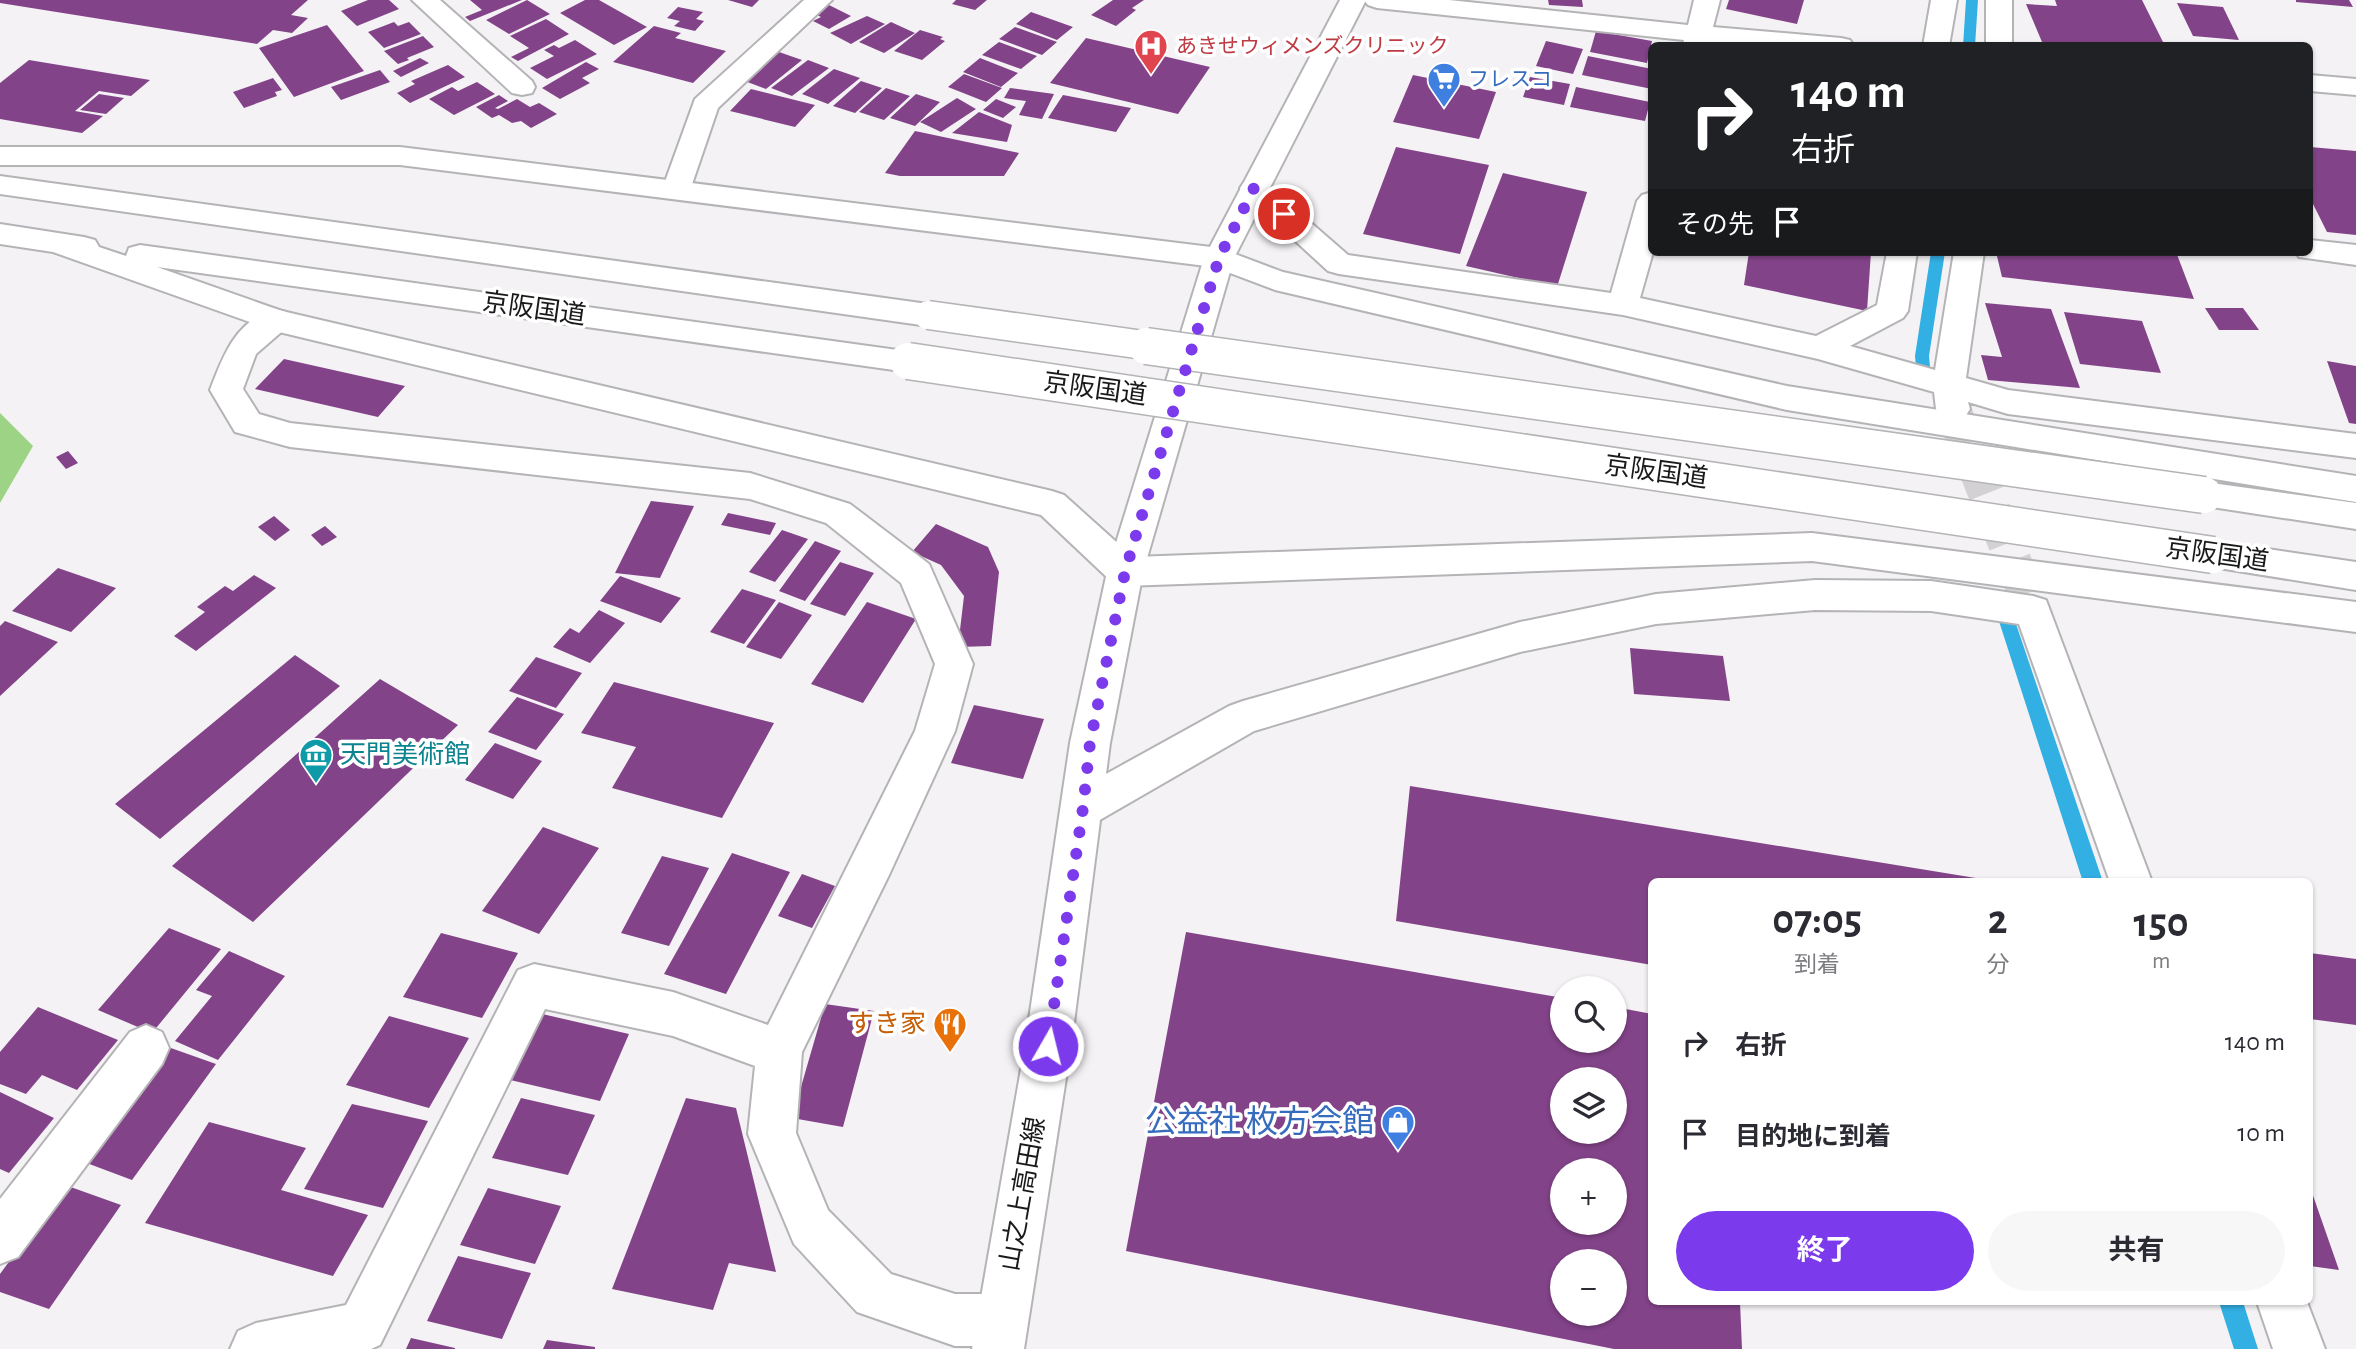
<!DOCTYPE html>
<html lang="ja">
<meta charset="utf-8">
<style>
:root{--surface:#fff;--page:#f7f7f7;--text:#2b2b33;--muted:#7c7c81;--accent:#7c3aed}
body{margin:0;font-family:"Alegreya Sans","Noto Sans JP",sans-serif;background:var(--page);color:var(--text);height:100vh;display:flex;flex-direction:column;font-size:26px;white-space:nowrap}
*{box-sizing:border-box;margin:0}
p{font-size:23px;color:var(--muted)}
.icon{flex:none;width:38px;height:38px;fill:none;stroke:currentColor;stroke-width:2;stroke-linecap:round;stroke-linejoin:round}
.map{position:relative;flex:1;overflow:hidden}
.panel{position:absolute;left:1648px;top:878px;width:665px;height:427px;display:flex;flex-direction:column;background:var(--surface);border-radius:10px;box-shadow:0 2px 5px #0004}
.panel>*{flex:none}
.guide{position:absolute;left:1648px;top:42px;width:665px;height:214px;border-radius:10px;box-shadow:0 2px 5px #0004;background:#202124;color:#fff;overflow:hidden}
.tools{position:absolute;left:1550px;top:976px;display:grid;gap:14px}
.tools a{display:grid;place-items:center;width:77px;height:77px;border-radius:50%;background:var(--surface);box-shadow:0 2px 5px #0004;font-size:35px}
.pin{position:absolute;display:grid;place-items:center;width:60px;height:60px;color:#fff;margin:-30px;border:4px solid #fff;border-radius:50%;box-shadow:0 2px 7px #0007}
.me{position:absolute;width:77px;margin:-38px;rotate:8deg;stroke-linejoin:round;filter:drop-shadow(0 0 5px #0008)}
.turn{display:flex;align-items:center;gap:24px;height:147px;padding:0 28px;font-size:32px}
.turn .icon{width:91px;height:91px;stroke-width:2.5}
.turn b{display:block;font-size:49px;line-height:60px}
.then{display:flex;align-items:center;height:66px;padding:0 28px;background:#0003;gap:14px;font-size:26px}
.eta{display:flex;justify-content:space-evenly;align-items:center;height:119px;text-align:center}
.eta b{font-size:42px;font-weight:700;line-height:49px}
.primary-button{display:flex;gap:14px;margin-top:auto;padding:14px 28px}
.primary-button a{flex:1;height:80px;border-radius:42px;background:var(--accent);color:#fff;font-size:28px;font-weight:700;line-height:80px;text-align:center}
.primary-button a+a{background:var(--page);color:var(--text)}
ul{padding:0;list-style:none}
li{display:flex;align-items:center;gap:21px;height:91px;padding:0 28px}
li div{flex:1}
li b{display:block;font-size:26px}
li em{font-style:normal}
.map>svg:first-child{display:block}
</style>
<div class="map">
<svg width="2356" height="1349" viewBox="0 0 2356 1349">
<rect width="100%" height="100%" fill="#f4f2f5"/>
<!-- green -->
<path fill="#9dd385" d="M0 413 33 446 0 503Z"/>
<g fill="none" stroke-linecap="round" stroke-linejoin="round">
<!-- stream -->
<path fill="#32afe3" fill-rule="evenodd" d="M1966 0H1978L1975 46H1963Z
M1931 252H1945L1929 356 1930 367 1923 372 1916 367 1915 356Z
M2005 608 2011 610 2013 615 2103 882H2083L1997 615 1999 610Z
M2219 1302H2243L2258 1349H2234Z"/>
</g>
<!-- building -->
<path fill="#834389" fill-rule="evenodd" d="M0 0H308L291 15 308 18 292 33 273 30 257 44 0 3Z
M368 0H389L399 9 357 26 341 11Z
M470 0H522L470 21 465 17 482 10Z
M527 0 550 14 509 34 486 20Z
M585 0H599L647 27 614 45 560 13Z
M728 0H759L752 7Z
M956 0H987L975 10 952 4Z
M1113 0H1144L1132 8 1136 10 1116 26 1091 15Z
M1548 0H1582L1583 7 1549 5Z
M1729 0H1804L1797 24 1726 9Z
M2055 0H2142L2165 46 2042 42 2026 4 2057 6Z
M2296 0H2349L2353 7 2296 2Z
M2177 3 2223 7 2239 40 2193 36Z
M829 5 851 16 829 29 813 21 821 17 813 13Z
M678 7 703 12 696 19 704 21 695 31 674 26 680 21 667 18Z
M1031 12 1073 27 1057 40 1016 24Z
M867 16 885 24 851 44 830 33Z
M546 19 569 34 518 61 511 57 529 48 510 36Z
M394 22 398 26 409 22 421 34 384 48 368 32Z
M891 22 915 33 884 53 859 42Z
M327 25 364 71 294 97 259 48Z
M654 26 681 33 675 38 726 51 693 83 613 62Z
M1015 27 1057 42 1042 55 999 39Z
M920 30 943 37 940 39 945 41 922 60 894 51Z
M1596 31 1652 41 1647 63 1590 52Z
M423 36 434 47 407 58 409 60 398 64 384 51Z
M1086 38 1210 67 1178 114 1050 83Z
M575 40 597 54 547 79 530 68 554 56 544 50 554 45 559 48Z
M1546 41 1583 49 1573 74 1536 66Z
M999 42 1037 56 1021 69 982 55Z
M779 52 802 60 766 89 742 80Z
M1588 56 1652 69V89L1582 75Z
M420 58 429 63 401 77 393 71Z
M980 58 1018 73 1001 87 963 72Z
M29 60 150 80 131 96 99 91 75 111 103 116 82 133 0 119V83Z
M808 60 829 68 792 96 771 88Z
M586 62 599 69 582 78 590 83 560 99 542 88Z
M448 65 465 77 410 103 397 93 415 84 411 81Z
M834 69 860 78 828 104 802 94Z
M380 70 390 82 341 100 331 87Z
M964 74 1002 88 986 102 948 87Z
M1413 75 1496 92 1479 139 1393 122Z
M1530 77 1570 84 1564 105 1523 97Z
M273 78 282 90 275 92 277 96 244 108 233 92Z
M861 81 882 88 855 113 833 106Z
M477 82 495 94 454 115 429 99 452 87 458 91Z
M1576 87 1650 102 1645 121 1570 107Z
M886 88 910 96 884 120 859 112Z
M1010 88 1054 94 1042 119 1019 115 1026 101 1004 98Z
M751 89 815 105 795 127 730 111Z
M99 94 124 98 106 114 80 110Z
M916 94 940 102 915 126 890 118Z
M499 95 508 101 495 108 498 109 517 99 530 107 539 103 557 114 531 128 521 121 512 123 499 115 492 118 476 107Z
M1063 95 1131 108 1116 132 1048 118Z
M957 98 976 109 941 132 920 122Z
M996 99 1016 107 1003 118 983 110Z
M979 112 1012 125 1007 142 952 133Z
M915 131 1019 153 1004 176H900L885 173Z
M1396 147 1489 165 1460 254 1363 234Z
M2310 147 2356 151V235L2327 232 2310 198Z
M1503 173 1587 192 1557 287 1466 266Z
M1749 252H1871L1867 311 1744 285Z
M1996 252H2176L2194 299 2002 277Z
M1985 303 2051 309 2080 388 1988 380 1981 355 2002 357Z
M2205 308H2243L2259 330H2219Z
M2064 312 2142 321 2161 373 2080 364Z
M284 359 405 386 378 417 255 389Z
M2327 361 2356 366V424L2349 423Z
M68 451 78 463 66 469 56 457Z
M651 501 694 506 660 578 615 573Z
M728 513 776 523 770 535 721 525Z
M274 516 290 530 275 541 258 527Z
M936 524 988 547 999 572 991 646 958 647 964 596 941 565 912 552Z
M325 526 337 537 322 546 311 535Z
M782 530 808 539 775 582 749 572Z
M815 541 841 551 805 601 779 591Z
M840 562 874 573 845 616 810 604Z
M58 568 116 588 71 632 12 611Z
M254 575 276 588 196 651 174 636 205 612 197 607 225 586 233 591Z
M620 576 681 598 661 623 600 601Z
M742 589 776 600 744 644 710 632Z
M779 602 812 615 781 659 746 647Z
M867 602 916 619 863 703 811 684Z
M599 610 625 623 590 663 553 647 570 628 579 633Z
M5 621 58 642 0 696V626Z
M1630 648 1723 656 1730 701 1634 694Z
M295 655 340 686 160 839 115 804Z
M536 657 582 673 556 708 509 691Z
M380 679 458 725 253 922 172 866Z
M614 682 774 723 722 818 612 788 636 747 581 733Z
M517 697 564 714 536 750 488 732Z
M974 705 1044 719 1023 779 951 763Z
M495 743 542 761 513 799 465 780Z
M1410 786 1994 881V882H1652V965L1396 921Z
M543 827 599 848 539 934 482 911Z
M732 853 790 872 726 994 664 974Z
M662 856 709 868 669 946 621 933Z
M802 874 835 886 812 928 778 916Z
M169 928 221 949 152 1033 98 1010Z
M1186 932 1563 998V1041H1615V1007L1652 1014V1302H1740L1742 1349H1614L1126 1251ZM1563 1080H1615V1132H1563ZM1563 1171H1615V1223H1563ZM1563 1262H1615V1314H1563Z
M441 933 518 953 482 1018 403 997Z
M229 951 285 976 218 1060 175 1041 212 996 196 990Z
M2310 953 2356 959V1025L2310 1019Z
M825 1004 874 1011 843 1127 792 1118Z
M38 1007 118 1040 77 1090 42 1075 26 1094 0 1084V1052Z
M538 1013 629 1034 600 1101 506 1079Z
M389 1016 469 1038 429 1108 346 1085Z
M168 1047 216 1064 132 1180 84 1162Z
M0 1092 54 1118 9 1173 0 1169Z
M521 1098 595 1115 568 1175 492 1158Z
M686 1098 736 1108 776 1272 729 1263 713 1310 612 1289Z
M352 1104 428 1121 383 1208 304 1189Z
M209 1122 306 1148 281 1190 368 1215 333 1276 145 1223Z
M65 1185 121 1205 49 1309 0 1292V1274Z
M2310 1187 2339 1270 2310 1266Z
M488 1188 561 1206 535 1264 460 1245Z
M458 1256 531 1273 502 1339 427 1321Z
M411 1338 455 1348V1349H406Z
M547 1340 595 1347V1349H543Z"/>
<g fill="none" stroke-linecap="round" stroke-linejoin="round">
<!-- minor-tunnel -->
<path stroke="#d3d1d4" stroke-width="36" stroke-dasharray="36 18" stroke-linecap="butt" d="M1953 410 2033 611"/>
<defs>
<path id="minor" d="M412 0H440L532 81 535 87 532 93 522 95 512 93Z
M804 0H832L718 108 690 190 686 196 676 199 666 196 662 190 695 99Z
M1364 0H1449L1688 25 1694 0H1720L1713 27 1841 38 1850 40 1854 46H1742L1709 43 1708 46H1682L1684 40 1377 8 1368 5Z
M1931 0H1957L1949 46H1923Z
M1986 0H2012V46H1986Z
M2310 75 2356 79V95L2310 91Z
M1254 179 1264 182 1348 255 1611 293 1637 201 1642 195 1652 192 1653 252 1640 298 1816 336 1877 305 1887 252H1917L1908 311 1903 318 1850 346 1935 370 1954 252H1984L1966 378 2008 390 2356 434V458L2008 414 1968 402 1970 409 1965 417 1953 421 1941 417 1936 409 1934 392 1818 359 1623 315 1339 274 1328 271 1244 194 1240 188 1244 182Z
M2310 240 2356 245V265L2299 257 2296 252H2310Z
M275 309 286 312 291 320 286 328 256 354 243 389 259 414 290 423 750 473 850 504 929 564 973 664 955 731 889 875 802 1052 796 1133 828 1210 891 1274 955 1294H1002L1020 1302 1028 1320 1020 1338 1002 1346H955L857 1312 794 1244 748 1134 755 1066 673 1036 545 1009 380 1345 371 1349H230L238 1331 256 1323 346 1305 518 970 534 964 673 992 768 1025 915 731 935 664 901 583 826 523 750 499 290 447 235 432 210 390C223 356 236 320 275 309Z
M1815 580 1931 581 2033 596 2046 600 2152 882H2110L2019 624 1931 611 1815 610 1656 624 1520 652 1254 731 1098 821 1083 826 1068 821 1062 808 1068 795 1229 706 1243 701 1520 622 1656 594Z
M146 1025 162 1032 169 1048 162 1064 18 1257 0 1264V1199L130 1032Z
M2257 1302H2307L2325 1349H2273Z"/>
<path id="tertiary" d="M1340 0H1366L1234 258 1143 572 1110 743 1071 1046 1024 1349H972L1025 1046 1070 743 1107 572 1204 258Z"/>
<path id="trunk" d="M0 147H400L1219 248 1283 272 1787 386 2356 476V502L1787 410 1275 290 1214 267 400 165H0Z
M0 176 928 304 939 308 944 315 939 322 928 326 0 194Z
M0 224 84 237 95 240 99 247 126 256 129 248 140 245 919 353 924 361 919 369 908 372 157 267 282 311 1052 491 1064 495 1133 557 1812 533 2356 602V632L1812 561 1125 586 1112 582 1041 515 275 331 53 252 0 244Z
M2204 482 2356 503V529L2192 504 2187 495 2192 486Z
M2213 541 2356 562V590L2200 565 2195 555 2200 545Z"/>
</defs>
<!-- minor casing -->
<use href="#minor" stroke="#b4b3b6" stroke-width="4"/>
<!-- tertiary casing -->
<use href="#tertiary" stroke="#b4b3b6" stroke-width="4"/>
<!-- trunk casing -->
<use href="#trunk" stroke="#b4b3b6" stroke-width="4"/>
<!-- minor -->
<use href="#minor" fill="#fff" fill-rule="evenodd"/>
<!-- tertiary -->
<use href="#tertiary" fill="#fff" fill-rule="evenodd"/>
<!-- trunk -->
<use href="#trunk" fill="#fff" fill-rule="evenodd"/>
<defs>
<path id="trunk-bridge-far1" d="M928 315 1158 347"/>
<path id="trunk-bridge" d="M1146 346 2204 495
M908 361 2213 555"/>
</defs>
<!-- trunk-bridge-far1 casing -->
<use href="#trunk-bridge-far1" stroke="#b4b3b6" stroke-width="31" stroke-linecap="butt"/>
<!-- trunk-bridge casing -->
<use href="#trunk-bridge" stroke="#b4b3b6" stroke-width="39" stroke-linecap="butt"/>
<!-- trunk-bridge-far1 -->
<use href="#trunk-bridge-far1" stroke="#fff" stroke-width="28"/>
<!-- trunk-bridge -->
<use href="#trunk-bridge" stroke="#fff" stroke-width="36"/>
</g>
<g fill="none" stroke-linecap="round" stroke-linejoin="round">
<!-- route -->
<path stroke="#7c3aed" stroke-width="12" stroke-dasharray="0 21.6" d="M1048 1046 1083 808 1090 743 1125 572 1219 258 1254 188 1284 214"/>
</g>
<!-- icons -->
<defs>
<symbol id="hospital-pin" viewBox="-11 -11 22 30"><path d="M0 17L-7.5 6A9.5 9.5 0 1 1 7.5 6Z" fill="#e0444e" stroke="#fff"/><path d="M-5-5h3v3.5h4V-5h3V5h-3V1.5h-4V5h-3Z" fill="#fff"/></symbol>
<symbol id="supermarket-pin" viewBox="-11 -11 22 30"><path d="M0 17L-7.5 6A9.5 9.5 0 1 1 7.5 6Z" fill="#3f7fe0" stroke="#fff"/><path d="M-6-5.5h2.5l.6 2H6L4.5 2H-2.5L-4.4-4H-6ZM-1.5 3.2a1.3 1.3 0 1 0 .1 0ZM3 3.2a1.3 1.3 0 1 0 .1 0Z" fill="#fff"/></symbol>
<symbol id="museum-pin" viewBox="-11 -11 22 30"><path d="M0 17L-7.5 6A9.5 9.5 0 1 1 7.5 6Z" fill="#0f9aa8" stroke="#fff"/><path d="M0-6L6-3V-2H-6V-3ZM-5-1h2V3h-2ZM-1-1h2V3h-2ZM3-1h2V3H3ZM-6 4H6V6H-6Z" fill="#fff"/></symbol>
<symbol id="restaurant-pin" viewBox="-11 -11 22 30"><path d="M0 17L-7.5 6A9.5 9.5 0 1 1 7.5 6Z" fill="#e8710a" stroke="#fff"/><path d="M-5-6h1v4h1v-4h1v4h1v-4h1v5L-1.5 .5V6h-2V.5L-5-1ZM5-6V6H3V1.5H1.5Q1.5-4 5-6Z" fill="#fff"/></symbol>
<symbol id="shop-pin" viewBox="-11 -11 22 30"><path d="M0 17L-7.5 6A9.5 9.5 0 1 1 7.5 6Z" fill="#3f7fe0" stroke="#fff"/><path d="M-5-2.5h2.3a2.7 3.5 0 0 1 5.4 0H5L5.5 6h-11ZM-1.5-2.5h3a1.5 2.3 0 0 0-3 0Z" fill="#fff"/></symbol>
</defs>
<g fill-rule="evenodd">
<use href="#hospital-pin" x="1132" y="27" width="38" height="52"/>
<use href="#supermarket-pin" x="1425" y="60" width="38" height="52"/>
<use href="#museum-pin" x="297" y="736" width="38" height="52"/>
<use href="#restaurant-pin" x="931" y="1005" width="38" height="52"/>
<use href="#shop-pin" x="1379" y="1103" width="38" height="52"/>
</g>
<g text-anchor="middle" dominant-baseline="central" stroke-width="7" stroke-linejoin="round" paint-order="stroke">
<!-- far-health labels -->
<g font-size="21" fill="#be3a42" stroke="#fff" text-anchor="start">
<text x="1176" y="46">あきせウィメンズクリニック</text>
</g>
<!-- far-shop labels -->
<g font-size="21" fill="#366cbe" stroke="#fff" text-anchor="start">
<text x="1468" y="79">フレスコ</text>
</g>
<!-- street labels -->
<g font-size="26" fill="#19191a" stroke="#fff">
<text transform="translate(534 309) rotate(8)">京阪国道</text>
<text transform="translate(1095 389) rotate(8)">京阪国道</text>
<text transform="translate(1656 472) rotate(8)">京阪国道</text>
<text transform="translate(2217 555) rotate(8)">京阪国道</text>
<text transform="translate(1023 1194) rotate(-80)">山之上高田線</text>
</g>
<!-- culture labels -->
<g font-size="26" fill="#0d838f" stroke="#fff" text-anchor="start">
<text x="340" y="755">天門美術館</text>
</g>
<!-- food labels -->
<g font-size="26" fill="#c56008" stroke="#fff" text-anchor="end">
<text x="926" y="1024">すき家</text>
</g>
<!-- near-shop labels -->
<g font-size="32" fill="#366cbe" stroke="#fff" text-anchor="end">
<text x="1374" y="1122">公益社 枚方会館</text>
</g>
</g>
</svg>
<div class="tools">
<a><svg class="icon" aria-label="search" viewBox="0 0 24 24"><circle cx="10" cy="10" r="6"/><path d="M15 15l6 6"/></svg></a>
<a><svg class="icon" aria-label="layers" viewBox="0 0 24 24"><path d="M12 4l9 5-9 5-9-5zM3 14l9 5 9-5"/></svg></a>
<a>+</a>
<a>−</a>
</div>
<div class="pin" style="left:1284px;top:214px;background:#d93025"><svg class="icon" aria-label="arrive" viewBox="0 0 24 24"><path d="M6 21V4h12l-3 4 3 4H6"/></svg></div>
<svg class="me" style="left:1048px;top:1046px" viewBox="-20 -20 40 40"><circle r="17" fill="#7c3aed" stroke="#fff" stroke-width="3"/><path d="M0-11L8 9 0 5-8 9z" fill="#fff"/></svg>
<div class="guide">
<div class="turn"><svg class="icon" aria-label="right" viewBox="0 0 24 24"><path d="M7 20v-9h11M14 6l5 5-5 5"/></svg><div><b>140 m</b>右折</div></div>
<div class="then">その先<svg class="icon" aria-label="arrive" viewBox="0 0 24 24"><path d="M6 21V4h12l-3 4 3 4H6"/></svg></div>
</div>
<section class="panel">
<div class="eta">
<div><b>07:05</b><p>到着</p></div>
<div><b>2</b><p>分</p></div>
<div><b>150</b><p>m</p></div>
</div>
<ul>
<li><svg class="icon" aria-label="right" viewBox="0 0 24 24"><path d="M7 20v-9h11M14 6l5 5-5 5"/></svg><div><b>右折</b></div><em>140 m</em></li>
<li><svg class="icon" aria-label="arrive" viewBox="0 0 24 24"><path d="M6 21V4h12l-3 4 3 4H6"/></svg><div><b>目的地に到着</b></div><em>10 m</em></li>
</ul>
<div class="primary-button"><a>終了</a><a>共有</a></div>
</section>
</div>
